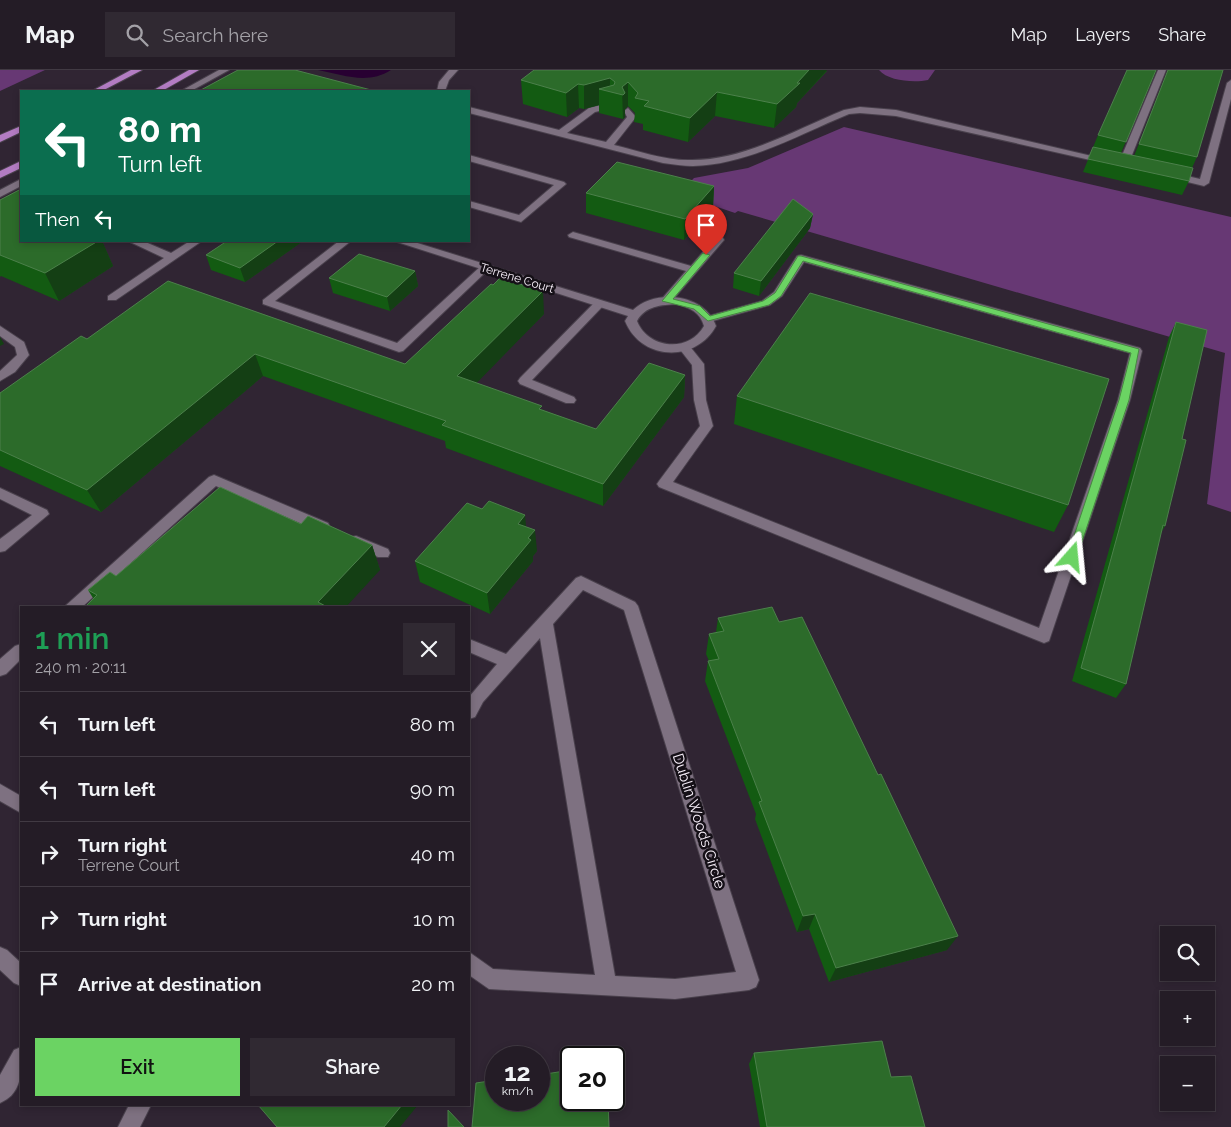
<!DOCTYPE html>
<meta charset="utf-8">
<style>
:root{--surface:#241c26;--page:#302932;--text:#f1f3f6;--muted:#a3a1a7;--line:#413a43;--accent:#6bd363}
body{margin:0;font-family:Raleway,sans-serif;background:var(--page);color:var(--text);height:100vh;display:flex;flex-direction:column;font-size:19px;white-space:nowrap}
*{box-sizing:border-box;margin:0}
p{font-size:16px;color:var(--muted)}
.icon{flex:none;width:28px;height:28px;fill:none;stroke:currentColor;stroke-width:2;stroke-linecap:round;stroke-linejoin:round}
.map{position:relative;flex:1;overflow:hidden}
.sheet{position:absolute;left:20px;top:536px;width:450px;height:500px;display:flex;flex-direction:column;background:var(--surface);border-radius:0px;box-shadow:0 2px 8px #0003,0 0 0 1px var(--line)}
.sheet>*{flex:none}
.hud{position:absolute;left:20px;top:20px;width:450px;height:152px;border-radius:0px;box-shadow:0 2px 8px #0003,0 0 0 1px var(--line);background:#0b6e4f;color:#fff;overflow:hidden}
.fabs{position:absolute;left:1160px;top:856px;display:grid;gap:10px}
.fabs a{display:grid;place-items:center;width:55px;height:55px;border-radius:0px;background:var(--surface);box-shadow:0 2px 8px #0003,0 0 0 1px var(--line);font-size:25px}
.speed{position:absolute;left:485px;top:976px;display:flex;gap:10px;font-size:25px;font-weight:700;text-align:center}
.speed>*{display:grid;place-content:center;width:65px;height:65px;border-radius:50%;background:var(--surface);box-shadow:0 2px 8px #0003,0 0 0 1px var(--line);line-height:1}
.speed small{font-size:12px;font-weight:400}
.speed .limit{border:2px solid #111;border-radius:8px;background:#fff;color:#111}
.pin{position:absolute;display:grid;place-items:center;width:42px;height:42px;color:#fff;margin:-51px -21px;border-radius:50% 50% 50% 0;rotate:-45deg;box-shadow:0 0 5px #0007}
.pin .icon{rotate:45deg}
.me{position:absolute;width:55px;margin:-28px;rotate:18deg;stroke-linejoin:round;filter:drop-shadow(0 0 4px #0008)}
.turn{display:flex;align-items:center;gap:18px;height:105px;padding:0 15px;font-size:22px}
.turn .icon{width:65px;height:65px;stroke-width:2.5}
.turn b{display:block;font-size:35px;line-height:42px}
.then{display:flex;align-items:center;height:48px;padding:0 15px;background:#0003;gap:10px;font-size:19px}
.round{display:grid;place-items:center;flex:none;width:52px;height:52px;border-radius:0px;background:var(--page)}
.headline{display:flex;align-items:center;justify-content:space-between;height:85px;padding:0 15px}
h1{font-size:30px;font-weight:600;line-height:38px;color:#1e9e55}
.button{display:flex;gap:10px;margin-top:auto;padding:10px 15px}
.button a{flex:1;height:58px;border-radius:0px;background:var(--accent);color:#111;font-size:20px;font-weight:600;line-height:58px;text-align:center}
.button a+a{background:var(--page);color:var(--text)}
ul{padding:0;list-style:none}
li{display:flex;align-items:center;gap:15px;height:65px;padding:0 15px;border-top:1px solid var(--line)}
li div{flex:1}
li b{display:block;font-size:19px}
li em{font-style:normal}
header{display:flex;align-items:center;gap:30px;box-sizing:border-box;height:70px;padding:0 25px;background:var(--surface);border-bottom:1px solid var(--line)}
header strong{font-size:24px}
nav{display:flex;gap:28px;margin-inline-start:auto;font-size:18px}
.search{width:350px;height:45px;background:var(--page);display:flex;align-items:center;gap:12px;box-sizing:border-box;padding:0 18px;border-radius:0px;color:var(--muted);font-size:19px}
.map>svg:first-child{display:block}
</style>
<header>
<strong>Map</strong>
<div class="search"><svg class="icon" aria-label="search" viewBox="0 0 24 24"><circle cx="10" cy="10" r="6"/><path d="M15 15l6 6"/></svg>Search here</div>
<nav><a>Map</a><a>Layers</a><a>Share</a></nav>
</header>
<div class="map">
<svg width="1231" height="1057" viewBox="0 0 1231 1057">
<rect width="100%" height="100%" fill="#302533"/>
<!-- green -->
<path fill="#673874" d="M0 0H45L0 21Z
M879 0H935L928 10C914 13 888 11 879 0Z
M844 57 1231 147V442L1207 434 1225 283 738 141 735 143 679 124 694 108 748 98Z"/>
<!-- water -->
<path fill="#280032" d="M318 0H391C368 15 343 5 318 0Z"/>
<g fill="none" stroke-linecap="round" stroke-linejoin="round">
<defs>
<path id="service" d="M449 0H458L449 10 445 21H437L439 12Z
M1158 0H1166L1128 95 1120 97 1118 95Z
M1231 10V29L1209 113 1204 116 1167 107 1165 105 1170 102 1200 109 1227 13Z
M609 33 613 36 612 38 595 42 567 63 606 72 627 47 624 41 628 38 636 47 614 75C639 81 666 91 692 90 744 90 797 59 844 40L860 37 896 40 1113 91 1108 94 896 46 860 43 849 44C800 64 747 95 693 96 683 96 673 94 663 93L469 43V37L559 60 589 38Z
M469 85 564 112 566 114 521 152 469 137V131L519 145 554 115 469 91Z
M573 162 691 196 715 168H723L724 170 670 233 666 234 660 231 686 201 569 167 568 165Z
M128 171H143L171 183 190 171H202L116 230H108V226L164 188Z
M339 171H351L275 231 397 273 481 196H489L490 198 403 281 399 282 263 234V230Z
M801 185 1140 278 1142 281 1130 330 1049 571 1044 573 1039 571 659 417 657 414 659 411 700 356 694 330 692 295 678 277 684 273 688 274 704 294 706 330 713 356 673 412 1039 558 1118 330 1130 283 804 192 782 226 770 235 709 252 703 249 705 247 762 231 774 222 797 186Z
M599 231 605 234 603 236 532 310 574 327 576 330 574 333H566L520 314 518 311 520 308 595 232Z
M0 256 24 272 29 285 15 302 0 311V301L17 285 15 277 0 266Z
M0 418 47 440 49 444 5 481 0 482V469L32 445 0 429Z
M0 877 7 880 21 893V916L14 913 0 900Z
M21 977C21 999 24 1023 0 1033V1005L14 980Z"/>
<path id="minor" d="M219 0H229L191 21H181Z
M21 109V116L0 127V120Z
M394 171H411L633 240C656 218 705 224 716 256 696 293 641 291 625 251L628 246ZM677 234C690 238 700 242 704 256 689 283 648 279 637 251 645 236 661 235 677 234Z
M214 405 328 453 330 457 323 462 318 461 216 416 81 538H63L209 407Z
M356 466 388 479 390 483 388 487H378L351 475 349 471 351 467Z
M581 506 635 532 638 536 759 910 756 917 749 920 675 929 489 919 469 905V882L493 899 595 905 540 568 483 632 475 647 469 649V627L497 594 469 582V569L506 584 576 508ZM583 520 624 540 736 902 675 909 615 906 553 554Z
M21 574V589L6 604 0 606V589L15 576Z
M0 714 21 726V743L0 731Z
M129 1035H151L140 1057H118Z"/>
<path id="primary" d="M131 0H142L102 21H92Z
M189 0H199L162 21H152Z
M21 56V62L0 72V65Z
M21 91V98L0 108V101Z"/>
</defs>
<!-- service casing -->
<use href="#service" stroke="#49404c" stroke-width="2"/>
<!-- minor casing -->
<use href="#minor" stroke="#49404c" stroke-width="2"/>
<!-- primary casing -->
<use href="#primary" stroke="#49404c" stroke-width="2"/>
<!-- service -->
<use href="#service" fill="#7e7181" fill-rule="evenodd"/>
<!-- minor -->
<use href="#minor" fill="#7e7181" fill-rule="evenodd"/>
<!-- primary -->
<use href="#primary" fill="#b37cc3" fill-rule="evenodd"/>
</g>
<!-- wall -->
<path fill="#135b12" d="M1156 0 1121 83 1134 86 1168 1 1167 0H1223L1197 87 1192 98 1189 111 1182 125 1083 102 1098 65Z
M827 1 797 33 796 37 774 58 715 46 688 72 643 60V54L634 52 635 43 628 36 625 39V47L623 49 599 43V35L584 39 579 38 567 47 523 34 521 10Z
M714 116 713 137 684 170 586 143V123Z
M0 130 21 171H102L113 196 59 231 1 206 0 207Z
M813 144 810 158 759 226 733 218 734 203Z
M227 171H303L245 212 211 200 206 185Z
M415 201 418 216 390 241 333 223 329 208Z
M544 244 476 313 543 340 596 359 685 305 684 327 603 436 446 378 445 371 263 306 101 442 0 396V323L87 269 405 294Z
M1176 252 1182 369 1165 456 1161 463 1126 614 1116 628 1072 611 1169 267Z
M737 326 1068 435 1054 462 734 354Z
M301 454 372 475 380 500 93 528 88 520 116 506Z
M526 457 537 481 533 486V491L490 544 420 512 415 491Z
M718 548 779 552 947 880 829 912 809 859 797 862 755 749 756 744 705 611 708 591H709L706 584 709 564 716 562Z
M754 983 891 1007 925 1057H760L749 994Z"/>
<!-- shaded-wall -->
<path fill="#143f14" d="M809 0H827L797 33 796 37 774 58 777 34Z
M610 8V22L599 19V35L584 39V15Z
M628 12V36L625 39V47L623 49 622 17Z
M578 14 579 38 567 47 566 23Z
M717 22 715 46 688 72 690 48Z
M714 116 713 137 684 170 685 149Z
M813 144 810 158 759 226 761 211Z
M98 171H102L113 196 59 231 45 203Z
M278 171H303L245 212 240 198Z
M415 201 418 216 390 241 387 227Z
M543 221 544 244 461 329 457 306Z
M0 267 4 274 0 276Z
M255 284 263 306 101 442 87 420Z
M685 305 684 327 603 436V414Z
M525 445 527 466 518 454Z
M535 460 537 481 533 486V491L490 544 487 523Z
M372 475 380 500 345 538H320L318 532Z
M815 844 809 859 797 862 803 846Z
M958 866 947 880 829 912 836 898Z
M402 1035H418L400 1057H384Z"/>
<!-- building -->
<path fill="#2c6b2a" stroke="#4c804b" d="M238 0H295L375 21H199Z
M534 0H809L797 13H800L777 34 717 22 690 48 644 36 649 31 635 28 638 23 628 12 622 17 625 23 623 25 599 19 614 15 615 12 610 8 584 15 578 14 566 23 521 10Z
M1127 0H1156L1126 72 1098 65Z
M1168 0H1223L1197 87 1139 74Z
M1093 77 1193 98 1189 111 1088 89Z
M617 92 714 116 685 149 586 123Z
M21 119V171H98L45 203 0 185V130Z
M793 129 813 144 761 211 734 203Z
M227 171H278L240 198 206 185Z
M359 184 415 201 387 227 329 208Z
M500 208 543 221 457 306 542 336 539 339 596 359 649 293 685 305 603 414 442 355 446 351 255 284 87 420 0 380V323L81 266 87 269 168 211 405 294 491 214 493 215Z
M810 223 1109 309 1068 435 737 326Z
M1176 252 1207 260 1182 369 1186 370 1165 456 1163 455 1126 614 1081 598Z
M220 417 301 454 308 446 372 475 318 532 329 538H84L97 525 88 520 110 502 116 506Z
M489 431 525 445 518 454 535 460 528 468 531 470 487 523 415 491 467 433 482 439Z
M772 537 779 552 802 547 878 705 881 704 958 866 836 898 815 844 803 846 759 732 762 731 708 591 719 589 709 564 724 561 718 548Z
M882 971 891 1007 911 1006 925 1057H767L754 983Z
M571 1000V1030H608L609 1057H472L476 1013 496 1010V1030H539V1005Z
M258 1035H402L384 1057H277Z
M448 1040 464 1057H448Z"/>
<!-- route -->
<path fill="#6bd363" stroke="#468940" d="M703 183 710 185 673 229 700 236 710 246 763 231 775 223 798 186H801L1139 279 1129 330 1076 490H1068L1067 487 1119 330 1131 283 803 191 781 226 769 235 708 251 694 239 662 231Z"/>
<g text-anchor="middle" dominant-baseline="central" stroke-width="5" stroke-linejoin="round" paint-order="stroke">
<!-- far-street labels -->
<g font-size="12" fill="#f8f0fa" stroke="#151017">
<text transform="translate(517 208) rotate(17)">Terrene Court</text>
</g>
<!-- street labels -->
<g font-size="15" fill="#f8f0fa" stroke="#151017">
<text transform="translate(699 751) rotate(72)">Dublin Woods Circle</text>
</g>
</g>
</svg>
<div class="fabs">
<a><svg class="icon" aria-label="search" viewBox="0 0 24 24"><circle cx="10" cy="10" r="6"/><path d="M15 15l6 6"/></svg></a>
<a>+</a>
<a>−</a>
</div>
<div class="speed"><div>12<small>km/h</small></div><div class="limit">20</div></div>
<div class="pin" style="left:706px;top:185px;background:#d93025"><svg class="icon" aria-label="arrive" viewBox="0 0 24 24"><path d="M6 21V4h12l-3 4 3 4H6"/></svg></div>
<svg class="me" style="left:1072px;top:487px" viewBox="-20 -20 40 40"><path d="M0-17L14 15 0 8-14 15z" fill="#6bd363" stroke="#fff" stroke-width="4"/></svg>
<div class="hud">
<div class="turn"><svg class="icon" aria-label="left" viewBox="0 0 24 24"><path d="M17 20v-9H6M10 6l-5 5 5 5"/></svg><div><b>80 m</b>Turn left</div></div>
<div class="then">Then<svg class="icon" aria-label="left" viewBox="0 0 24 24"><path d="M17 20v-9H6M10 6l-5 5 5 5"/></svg></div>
</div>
<section class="sheet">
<div class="headline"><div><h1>1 min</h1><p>240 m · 20:11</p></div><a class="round"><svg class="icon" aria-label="close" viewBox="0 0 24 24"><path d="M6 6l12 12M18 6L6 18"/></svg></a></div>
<ul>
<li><svg class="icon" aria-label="left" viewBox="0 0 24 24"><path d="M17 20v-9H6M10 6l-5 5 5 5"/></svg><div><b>Turn left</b></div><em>80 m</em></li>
<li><svg class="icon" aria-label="left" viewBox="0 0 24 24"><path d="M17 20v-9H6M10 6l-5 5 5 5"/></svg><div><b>Turn left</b></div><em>90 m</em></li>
<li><svg class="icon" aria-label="right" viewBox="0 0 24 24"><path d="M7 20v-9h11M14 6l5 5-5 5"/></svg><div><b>Turn right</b><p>Terrene Court</p></div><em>40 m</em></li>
<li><svg class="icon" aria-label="right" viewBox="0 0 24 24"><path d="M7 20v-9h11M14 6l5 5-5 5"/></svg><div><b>Turn right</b></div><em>10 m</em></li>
<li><svg class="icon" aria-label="arrive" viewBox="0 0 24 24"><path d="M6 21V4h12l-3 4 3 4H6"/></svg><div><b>Arrive at destination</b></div><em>20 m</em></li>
</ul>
<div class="button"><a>Exit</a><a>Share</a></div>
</section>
</div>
